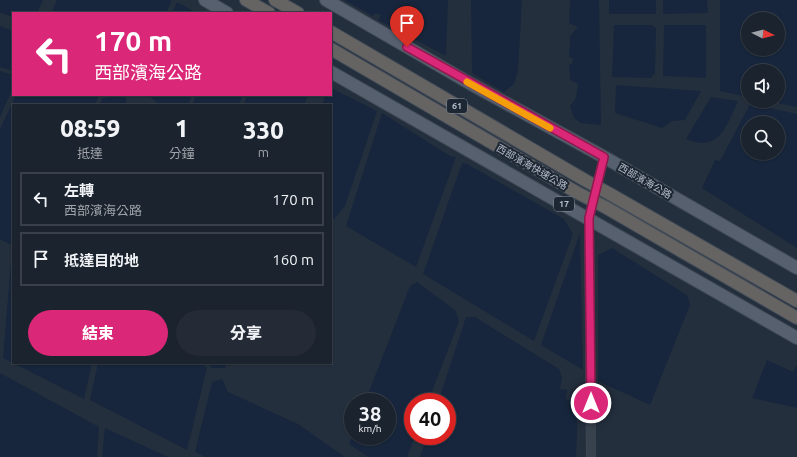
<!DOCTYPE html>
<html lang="zh-TW">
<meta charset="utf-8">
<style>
:root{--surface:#1b232e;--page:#242b36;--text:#f1f3f6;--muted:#a0a4aa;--line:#39404a;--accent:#db2777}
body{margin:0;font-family:Ubuntu,"Noto Sans TC",sans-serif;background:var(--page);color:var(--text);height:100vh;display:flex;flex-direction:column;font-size:15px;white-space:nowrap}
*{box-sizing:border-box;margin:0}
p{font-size:13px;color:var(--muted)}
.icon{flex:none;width:22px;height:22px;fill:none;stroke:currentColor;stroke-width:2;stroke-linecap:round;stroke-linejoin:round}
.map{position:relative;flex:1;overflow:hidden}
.drawer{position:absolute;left:12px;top:104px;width:320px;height:260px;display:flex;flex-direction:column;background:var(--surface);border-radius:0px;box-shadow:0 1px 3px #0004,0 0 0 1px var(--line)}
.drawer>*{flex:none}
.top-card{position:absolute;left:12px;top:12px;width:320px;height:84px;border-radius:0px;box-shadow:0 1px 3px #0004,0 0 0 1px var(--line);background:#db2777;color:#fff;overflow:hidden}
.needle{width:26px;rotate:96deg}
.fabs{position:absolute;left:741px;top:12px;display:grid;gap:8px}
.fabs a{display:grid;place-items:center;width:44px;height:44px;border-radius:50%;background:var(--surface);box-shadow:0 1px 3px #0004,0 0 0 1px var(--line);font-size:20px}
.speed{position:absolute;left:344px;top:393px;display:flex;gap:8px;font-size:20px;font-weight:700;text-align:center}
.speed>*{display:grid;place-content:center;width:52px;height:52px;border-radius:50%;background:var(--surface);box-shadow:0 1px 3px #0004,0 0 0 1px var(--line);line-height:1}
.speed small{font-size:10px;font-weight:400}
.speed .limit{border:6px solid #d22;background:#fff;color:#111}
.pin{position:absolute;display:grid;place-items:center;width:34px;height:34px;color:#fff;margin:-41px -17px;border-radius:50% 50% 50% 0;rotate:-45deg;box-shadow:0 0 4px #0007}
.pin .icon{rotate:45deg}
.me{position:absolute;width:44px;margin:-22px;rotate:0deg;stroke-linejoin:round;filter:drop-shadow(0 0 3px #0008)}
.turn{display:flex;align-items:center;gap:14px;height:84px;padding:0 16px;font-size:18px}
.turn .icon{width:52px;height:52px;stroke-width:2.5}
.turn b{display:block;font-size:28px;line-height:34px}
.eta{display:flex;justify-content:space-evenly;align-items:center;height:68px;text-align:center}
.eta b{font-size:24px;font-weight:800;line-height:28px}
.action{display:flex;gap:8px;margin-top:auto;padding:8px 16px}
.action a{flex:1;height:46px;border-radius:24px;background:var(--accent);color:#fff;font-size:16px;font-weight:800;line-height:46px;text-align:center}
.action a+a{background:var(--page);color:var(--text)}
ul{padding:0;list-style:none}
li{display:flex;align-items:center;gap:12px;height:54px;margin:0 8px 6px;padding:0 8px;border:2px solid var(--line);border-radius:0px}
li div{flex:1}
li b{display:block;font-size:15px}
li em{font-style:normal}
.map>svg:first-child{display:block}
</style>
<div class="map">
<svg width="797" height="457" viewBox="0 0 797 457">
<rect width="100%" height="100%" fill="#242f3e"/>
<!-- water -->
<path fill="#17263c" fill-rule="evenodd" d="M0 0H43L37 13H13V17L0 13Z
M57 0H172L166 13H51Z
M344 0H448L446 56 378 20 381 15 376 13 373 16Z
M471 0H522L518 71 514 84 504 92 472 73Z
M570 0H599L601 125 581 123 574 118 570 106 576 98 578 84 570 80 569 65 572 64 573 58 569 57 570 36 578 27 569 23Z
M609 0H656V14H609Z
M663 0H707L708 13 663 14Z
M720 0H797V107L767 101H778V71H748V97L720 91ZM748 19H778V49H748Z
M177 2 197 13H172Z
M614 25H652L656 28 655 73 651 78 612 77Z
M664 25H706V78L663 76Z
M0 26 13 31V71L0 67Z
M0 71 13 75V88L0 117Z
M616 85 701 91 685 120 672 121 662 128 615 113Z
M331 88 377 111 345 206 334 219 331 218V105H322L325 95H331Z
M16 95H99L95 105H13V246L0 239V129Z
M109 95H123L127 99 125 105H99L103 98H106Z
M148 95H192L188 105H160Z
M196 95H243L239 105H192Z
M247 95H308L304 105H244Z
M711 97 738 101C726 127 719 153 686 139Z
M750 104 797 114V248L702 188 715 160 720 161ZM748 123H778V153H748Z
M382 113 450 156 456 157 416 267 346 226Z
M462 163 467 164 564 219 573 234 534 341 423 274Z
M580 233 583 370 541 345Z
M612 248 687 295 690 305 650 405 598 381V255Z
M11 262H13V363H92L84 399 3 358Z
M417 282 455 310 459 321 428 402H413V436H415L407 457H368L349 444 353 434V436H387V402H365L410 286Z
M466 317H475L559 369 562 377 560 389 567 390 566 399 578 403 576 457H420L427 436H447V402H438Z
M767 360 793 372 797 365V408L752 398Z
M98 363H202L207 368 187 450 90 400Z
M209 363H227L225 368H211Z
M0 373 99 427 97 457H0Z
M222 379 228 392 298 424 345 457H205L195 452 212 382Z
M105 428 168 457H102Z"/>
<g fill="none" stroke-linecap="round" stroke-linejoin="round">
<defs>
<path id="tertiary" d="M591 457 589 218 604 157"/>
<path id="primary" d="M205 0 227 13
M326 0 471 84 604 157 797 268
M331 72 797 338"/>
<path id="trunk" d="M246 0 269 13
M275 0 298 13
M331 32 583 179
M331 49 576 192
M610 194 797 301
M605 207 797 318"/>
</defs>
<!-- tertiary casing -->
<use href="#tertiary" stroke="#414a57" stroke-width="10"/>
<!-- primary casing -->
<use href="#primary" stroke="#414a57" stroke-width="14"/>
<!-- trunk casing -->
<use href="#trunk" stroke="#434c59" stroke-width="14"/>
<!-- tertiary -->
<use href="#tertiary" stroke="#38414e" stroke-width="9"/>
<!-- primary -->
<use href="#primary" stroke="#56606e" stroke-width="12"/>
<!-- trunk -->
<use href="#trunk" stroke="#656462" stroke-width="12"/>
<defs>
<path id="trunk-bridge" d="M583 179 610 194
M576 192 605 207"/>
</defs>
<!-- trunk-bridge casing -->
<use href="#trunk-bridge" stroke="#434c59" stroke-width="14" stroke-linecap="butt"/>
<!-- trunk-bridge -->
<use href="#trunk-bridge" stroke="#656462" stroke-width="12"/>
</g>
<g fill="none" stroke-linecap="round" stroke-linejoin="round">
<defs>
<path id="route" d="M407 47 604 157 589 218 591 403"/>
</defs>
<!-- route casing -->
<use href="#route" stroke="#8e194d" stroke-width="10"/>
<!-- route -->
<use href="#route" stroke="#db2777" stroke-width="7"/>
<!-- slow -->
<path stroke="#f59e0b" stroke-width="7" d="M467 82 550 128"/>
</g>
<g text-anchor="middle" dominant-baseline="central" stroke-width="4" stroke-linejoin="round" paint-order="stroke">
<!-- shield labels -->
<g fill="#1d2633" stroke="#878f9c" stroke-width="1">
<rect x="447" y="99" width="20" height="14" rx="3"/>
<rect x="554" y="197" width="20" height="14" rx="3"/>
</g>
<g font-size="9" font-weight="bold" fill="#b4bcc9">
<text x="457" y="106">61</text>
<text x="564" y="204">17</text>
</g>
<!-- street labels -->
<g font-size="10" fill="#b4bcc9" stroke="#1d2633">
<text transform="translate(532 167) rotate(30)">西部濱海快速公路</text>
<text transform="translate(645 181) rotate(30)">西部濱海公路</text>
</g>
</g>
</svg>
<div class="fabs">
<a><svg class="needle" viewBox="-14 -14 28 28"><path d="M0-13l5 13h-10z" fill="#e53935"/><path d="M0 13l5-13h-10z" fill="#a0a4aa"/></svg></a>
<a><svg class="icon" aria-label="sound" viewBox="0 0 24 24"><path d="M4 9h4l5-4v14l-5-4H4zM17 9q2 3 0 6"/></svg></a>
<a><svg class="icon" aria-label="search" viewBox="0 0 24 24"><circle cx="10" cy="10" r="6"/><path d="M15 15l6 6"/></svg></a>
</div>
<div class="speed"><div>38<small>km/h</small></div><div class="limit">40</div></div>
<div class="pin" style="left:407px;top:47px;background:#d93025"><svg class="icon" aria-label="arrive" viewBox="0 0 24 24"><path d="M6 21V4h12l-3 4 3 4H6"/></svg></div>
<svg class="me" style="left:591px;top:403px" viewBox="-20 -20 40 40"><circle r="17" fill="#db2777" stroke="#fff" stroke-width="3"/><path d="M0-11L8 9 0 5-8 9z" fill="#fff"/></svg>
<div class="top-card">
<div class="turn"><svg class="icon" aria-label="left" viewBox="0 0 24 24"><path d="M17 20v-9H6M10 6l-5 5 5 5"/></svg><div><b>170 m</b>西部濱海公路</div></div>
</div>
<section class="drawer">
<div class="eta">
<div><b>08:59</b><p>抵達</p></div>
<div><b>1</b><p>分鐘</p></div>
<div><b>330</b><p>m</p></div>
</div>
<ul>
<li><svg class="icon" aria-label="left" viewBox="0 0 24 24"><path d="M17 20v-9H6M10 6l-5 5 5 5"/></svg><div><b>左轉</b><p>西部濱海公路</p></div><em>170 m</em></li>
<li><svg class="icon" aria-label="arrive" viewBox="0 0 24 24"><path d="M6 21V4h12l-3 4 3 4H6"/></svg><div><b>抵達目的地</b></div><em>160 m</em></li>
</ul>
<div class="action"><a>結束</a><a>分享</a></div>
</section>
</div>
